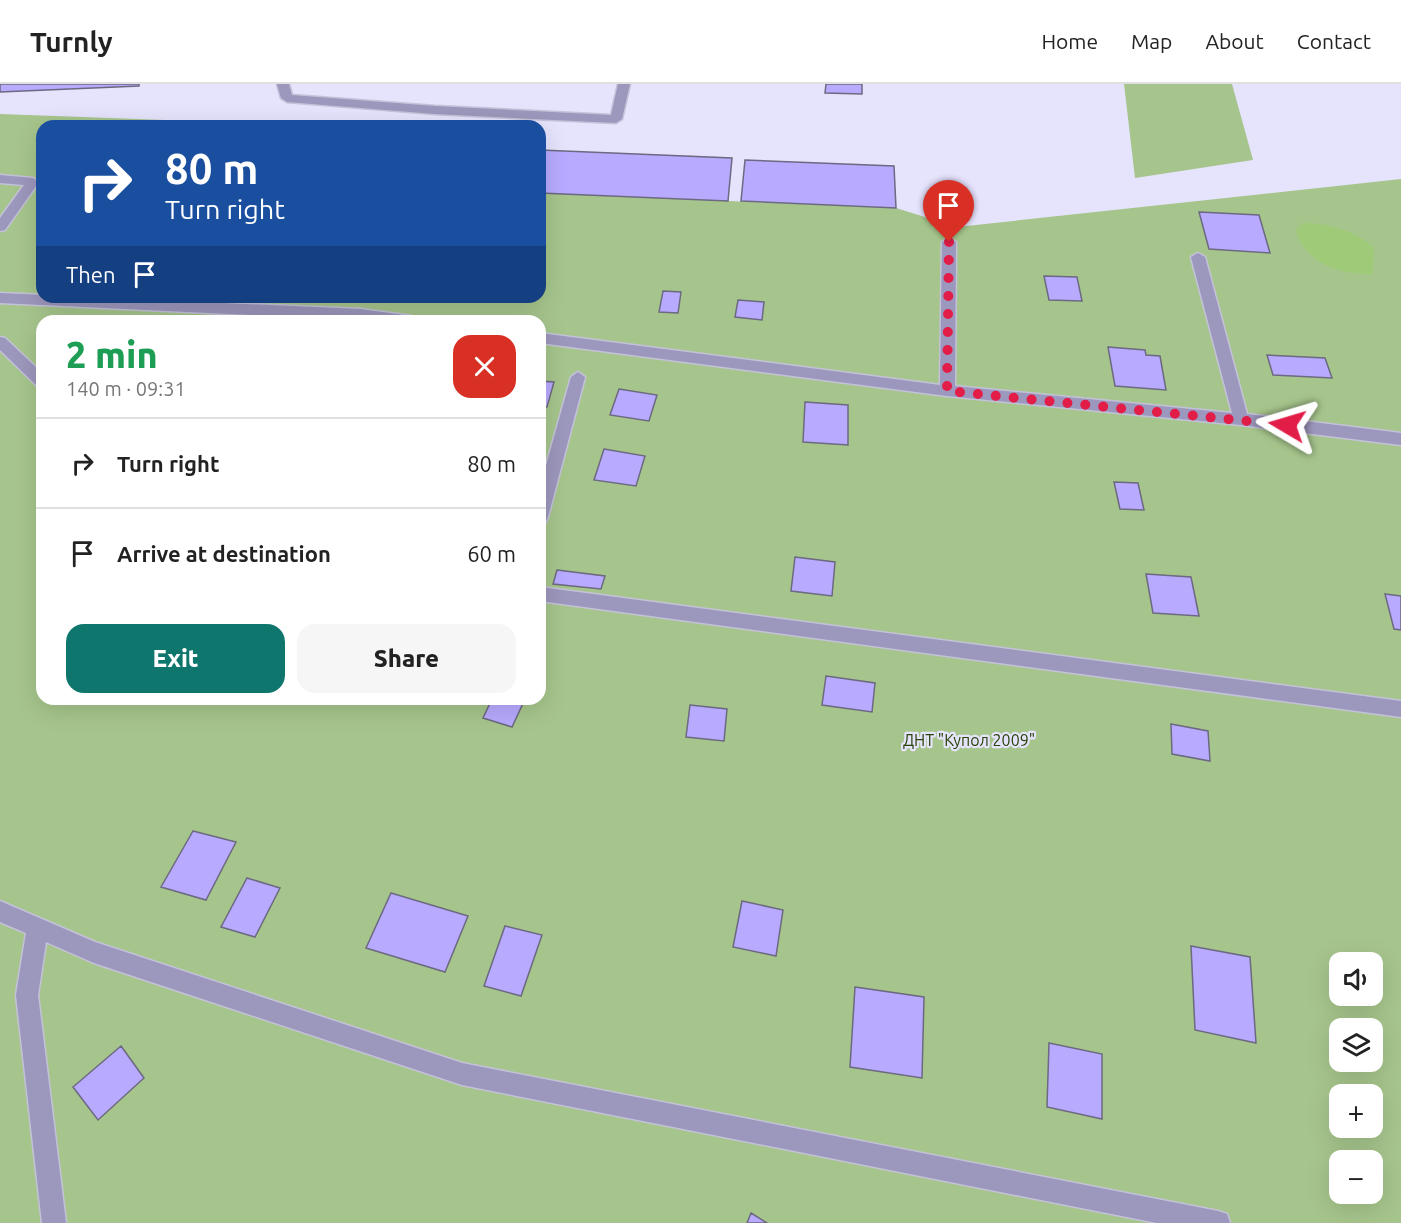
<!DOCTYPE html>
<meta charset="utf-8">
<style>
:root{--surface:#fff;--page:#f6f6f6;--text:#222;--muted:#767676;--line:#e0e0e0;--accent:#0f766e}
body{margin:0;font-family:Ubuntu,sans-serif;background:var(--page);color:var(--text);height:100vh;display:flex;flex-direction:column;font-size:22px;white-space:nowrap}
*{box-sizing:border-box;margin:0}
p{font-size:20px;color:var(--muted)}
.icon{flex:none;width:33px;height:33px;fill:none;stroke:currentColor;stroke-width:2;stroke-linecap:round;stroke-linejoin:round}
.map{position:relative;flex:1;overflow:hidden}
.sheet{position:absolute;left:36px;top:231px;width:510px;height:390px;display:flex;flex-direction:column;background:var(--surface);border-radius:18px;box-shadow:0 6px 24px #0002}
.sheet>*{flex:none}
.hud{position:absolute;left:36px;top:36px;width:510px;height:183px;border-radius:18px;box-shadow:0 6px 24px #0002;background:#1a4fa0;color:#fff;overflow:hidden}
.controls{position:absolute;left:1329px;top:868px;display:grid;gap:12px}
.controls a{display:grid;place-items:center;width:54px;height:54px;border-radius:12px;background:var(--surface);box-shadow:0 6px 24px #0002;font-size:30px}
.pin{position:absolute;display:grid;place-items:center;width:51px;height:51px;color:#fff;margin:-62px -26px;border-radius:50% 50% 50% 0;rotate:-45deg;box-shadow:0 0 6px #0007}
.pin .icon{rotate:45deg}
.me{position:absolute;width:66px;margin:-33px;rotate:277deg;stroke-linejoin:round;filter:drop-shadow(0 0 4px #0008)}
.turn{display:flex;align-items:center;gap:21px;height:126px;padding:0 30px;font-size:27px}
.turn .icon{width:78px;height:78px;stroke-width:2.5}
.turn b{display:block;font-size:42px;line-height:51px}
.then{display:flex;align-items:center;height:57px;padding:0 30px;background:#0003;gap:12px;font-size:22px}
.round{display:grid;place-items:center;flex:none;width:63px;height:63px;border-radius:18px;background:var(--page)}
.overview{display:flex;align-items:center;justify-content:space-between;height:102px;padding:0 30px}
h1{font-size:36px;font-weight:800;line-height:45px;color:#1e9e55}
.action{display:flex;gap:12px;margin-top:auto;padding:12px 30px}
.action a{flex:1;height:69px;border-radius:18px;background:var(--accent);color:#fff;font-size:24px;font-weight:800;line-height:69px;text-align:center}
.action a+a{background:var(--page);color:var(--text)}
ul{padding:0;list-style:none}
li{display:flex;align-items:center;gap:18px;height:90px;padding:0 30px;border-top:2px solid var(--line)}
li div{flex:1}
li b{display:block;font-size:22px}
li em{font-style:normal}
header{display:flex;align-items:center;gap:36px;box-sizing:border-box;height:84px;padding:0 30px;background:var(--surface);border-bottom:2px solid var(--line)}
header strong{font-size:28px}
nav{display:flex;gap:33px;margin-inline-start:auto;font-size:21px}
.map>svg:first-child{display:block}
</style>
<header>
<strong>Turnly</strong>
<nav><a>Home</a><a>Map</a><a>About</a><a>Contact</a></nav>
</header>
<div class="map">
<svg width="1401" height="1139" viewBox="0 0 1401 1139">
<rect width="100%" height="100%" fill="#e6e3fd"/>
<!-- green -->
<path fill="#a6c58c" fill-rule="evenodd" d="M1124 0H1232L1253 76 1135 94Z
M0 30 165 36 163 42H42V213H540V109L896 124 957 143 1401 95V1139H0ZM42 237H540V615H42ZM1340 879H1372V912H1340ZM1340 945H1372V978H1340ZM1340 1011H1372V1044H1340ZM1340 1077H1372V1110H1340Z"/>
<!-- water -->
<path fill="#9fcb78" d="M1303 139C1327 139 1356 147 1374 164L1372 191C1340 189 1306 181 1296 146Z"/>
<!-- building -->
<path fill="#b8aaff" stroke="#6c6980" stroke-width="1.5" d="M0 0H139V2L0 8Z
M826 0H862V10L825 9Z
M540 66 732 74 728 117 540 109Z
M745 76 894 82 896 124 741 117Z
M1199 128 1259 131 1270 169 1209 165Z
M1044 192 1077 193 1082 217 1049 216Z
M663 207 681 208 678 229 659 228Z
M738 216 764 218 762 236 735 233Z
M1108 263 1145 266 1146 271 1160 272 1166 306 1115 302Z
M1267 271 1325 274 1332 294 1273 291Z
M540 297 554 298 547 323 540 322Z
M619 305 657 311 649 337 610 331Z
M805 318 848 321V361L803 358Z
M604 365 645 372 636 402 594 396Z
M1114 398 1138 399 1144 426 1120 425Z
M795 473 835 478 832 512 791 507Z
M557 486 605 492 601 505 553 500Z
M1146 490 1191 493 1199 532 1153 529Z
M1385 510 1401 512V546L1394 545Z
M826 592 875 599 872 628 822 621Z
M492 615H525L512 643 483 634Z
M690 621 727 625 724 657 686 653Z
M1171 640 1208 647 1210 677 1172 670Z
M193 747 236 758 206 816 161 803Z
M247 794 280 804 255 853 221 843Z
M391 809 468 832 445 888 366 864Z
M742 817 783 826 776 872 733 863Z
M505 842 542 851 521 912 484 902Z
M1191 862 1250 873 1256 959 1195 946Z
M855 903 924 913 922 994 850 983Z
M1049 959 1102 970V1035L1047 1023Z
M121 962 144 994 98 1036 73 1003Z
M751 1129 767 1139H747Z"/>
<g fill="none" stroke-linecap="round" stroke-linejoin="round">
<defs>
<path id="minor" d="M277 0H289L292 11 435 22 611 31 618 0H630L622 35 616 39 435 30 287 18 281 14Z
M0 91 33 94 39 98 5 146 0 147V134L24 101 0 99Z
M949 154 956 158 955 302 1232 329 1191 173 1198 169 1205 173 1247 330 1401 349V361L1241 341 947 312 540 259V249L940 301 942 158Z
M0 209 360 225 412 232 419 237H377L0 219Z
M0 253 5 254 42 289V303L37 302 0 266Z
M578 288 585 293 548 433 546 438 540 439V403L571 293Z
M540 503 1401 617V633L540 517Z
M0 817 95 858 462 979 1218 1127 1227 1130 1230 1139H1157L462 1001 94 879 46 858 38 911 66 1139H42L16 911 26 849 0 838Z"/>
</defs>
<!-- minor casing -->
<use href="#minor" stroke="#c4c2d9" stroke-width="3"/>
<!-- minor -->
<use href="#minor" fill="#9c97bc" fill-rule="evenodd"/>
</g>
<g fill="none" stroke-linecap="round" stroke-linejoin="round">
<!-- route -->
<path stroke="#e11d48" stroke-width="10" stroke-dasharray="0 18" d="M949 158 947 307 1287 341"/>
</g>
<g text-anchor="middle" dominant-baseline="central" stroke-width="4.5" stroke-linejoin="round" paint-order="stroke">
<!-- park labels -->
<g font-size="16" fill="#284306" stroke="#e6e3fd">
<text x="969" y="656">ДНТ "Купол 2009"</text>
</g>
</g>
</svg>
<div class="controls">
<a><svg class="icon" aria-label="sound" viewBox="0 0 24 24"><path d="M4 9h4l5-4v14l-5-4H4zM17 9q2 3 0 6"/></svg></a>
<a><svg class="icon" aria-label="layers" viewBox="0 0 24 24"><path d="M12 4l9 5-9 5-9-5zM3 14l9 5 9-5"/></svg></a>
<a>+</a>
<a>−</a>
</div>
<div class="pin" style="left:949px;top:158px;background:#d93025"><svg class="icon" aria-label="arrive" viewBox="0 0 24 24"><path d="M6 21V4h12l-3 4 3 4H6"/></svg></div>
<svg class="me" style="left:1287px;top:341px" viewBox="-20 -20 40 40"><path d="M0-17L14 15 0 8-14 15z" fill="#e11d48" stroke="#fff" stroke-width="4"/></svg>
<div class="hud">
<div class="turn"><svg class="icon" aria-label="right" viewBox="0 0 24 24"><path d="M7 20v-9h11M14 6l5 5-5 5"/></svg><div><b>80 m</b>Turn right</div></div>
<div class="then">Then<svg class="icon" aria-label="arrive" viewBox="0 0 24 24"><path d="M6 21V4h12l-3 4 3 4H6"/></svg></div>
</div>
<section class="sheet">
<div class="overview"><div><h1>2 min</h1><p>140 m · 09:31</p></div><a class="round" style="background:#d93025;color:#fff"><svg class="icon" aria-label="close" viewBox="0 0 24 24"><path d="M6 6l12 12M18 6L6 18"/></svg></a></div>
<ul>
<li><svg class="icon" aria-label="right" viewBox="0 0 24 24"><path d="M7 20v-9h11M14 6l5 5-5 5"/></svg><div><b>Turn right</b></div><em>80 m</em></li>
<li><svg class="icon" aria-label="arrive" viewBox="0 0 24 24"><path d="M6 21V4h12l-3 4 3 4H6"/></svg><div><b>Arrive at destination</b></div><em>60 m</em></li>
</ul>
<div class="action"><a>Exit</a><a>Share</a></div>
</section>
</div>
